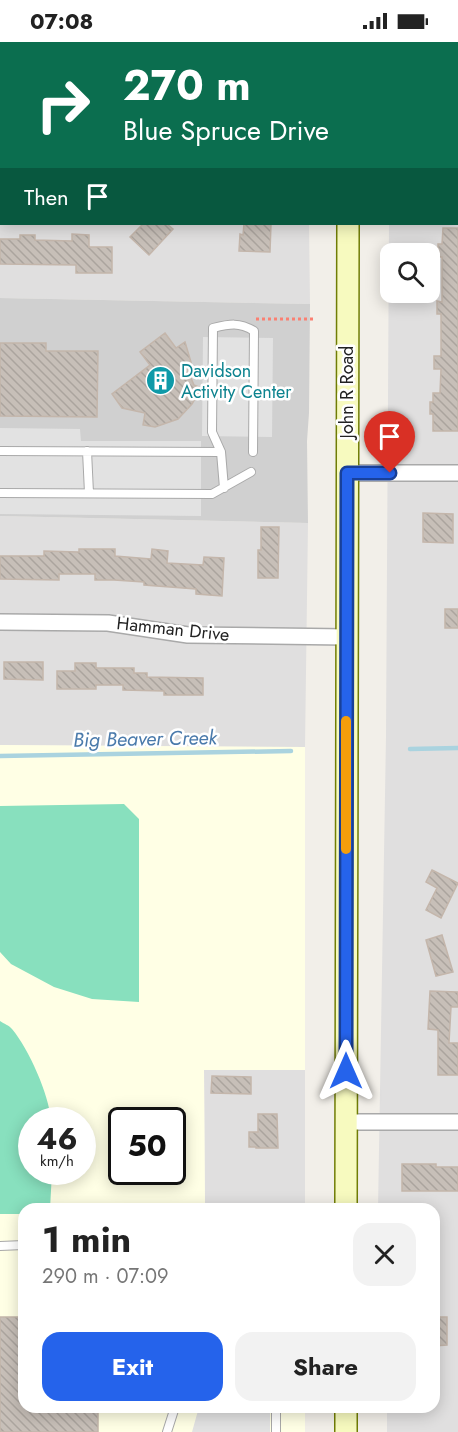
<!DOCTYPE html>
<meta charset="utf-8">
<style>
:root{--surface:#fff;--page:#f2f2f2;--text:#222;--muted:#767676;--accent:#2563eb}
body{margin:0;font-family:Jost,sans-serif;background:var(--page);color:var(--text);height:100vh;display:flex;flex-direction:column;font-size:22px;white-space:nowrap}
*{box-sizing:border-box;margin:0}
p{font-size:20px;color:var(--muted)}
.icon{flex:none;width:33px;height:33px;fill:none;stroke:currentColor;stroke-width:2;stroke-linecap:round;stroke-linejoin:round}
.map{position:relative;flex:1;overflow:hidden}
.side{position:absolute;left:18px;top:1161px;width:422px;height:210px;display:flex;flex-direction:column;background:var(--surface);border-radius:18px;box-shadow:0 3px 15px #0003}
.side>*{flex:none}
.guide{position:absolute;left:0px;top:0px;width:459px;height:183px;box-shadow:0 3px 15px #0003;background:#0b6e4f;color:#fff;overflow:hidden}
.fabs{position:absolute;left:380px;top:201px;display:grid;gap:12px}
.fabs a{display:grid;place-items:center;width:60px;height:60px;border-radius:12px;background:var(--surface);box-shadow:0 3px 15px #0003;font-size:30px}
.speed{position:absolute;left:18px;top:1065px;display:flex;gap:12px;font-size:30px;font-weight:700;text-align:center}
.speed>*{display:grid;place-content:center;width:78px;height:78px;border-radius:50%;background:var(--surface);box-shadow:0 3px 15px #0003;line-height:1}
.speed small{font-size:15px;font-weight:400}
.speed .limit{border:3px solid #111;border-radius:9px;background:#fff;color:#111}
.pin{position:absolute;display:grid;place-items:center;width:51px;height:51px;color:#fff;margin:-62px -26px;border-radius:50% 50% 50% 0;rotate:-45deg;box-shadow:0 0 6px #0007}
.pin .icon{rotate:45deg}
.me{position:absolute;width:66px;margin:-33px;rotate:0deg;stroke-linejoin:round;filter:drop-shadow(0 0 4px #0008)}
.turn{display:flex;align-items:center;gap:21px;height:126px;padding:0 24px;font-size:27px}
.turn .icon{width:78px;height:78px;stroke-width:2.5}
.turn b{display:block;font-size:42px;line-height:51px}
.then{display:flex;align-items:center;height:57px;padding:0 24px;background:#0003;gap:12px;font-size:22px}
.round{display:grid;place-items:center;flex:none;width:63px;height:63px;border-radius:18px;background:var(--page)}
.head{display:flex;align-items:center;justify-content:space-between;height:102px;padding:0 24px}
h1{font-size:36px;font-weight:700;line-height:45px}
.button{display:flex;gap:12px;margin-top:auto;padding:12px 24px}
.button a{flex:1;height:69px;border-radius:18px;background:var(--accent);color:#fff;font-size:24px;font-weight:700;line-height:69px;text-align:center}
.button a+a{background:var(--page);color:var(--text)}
.status{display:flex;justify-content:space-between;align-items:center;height:42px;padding:0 30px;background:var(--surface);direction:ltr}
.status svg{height:16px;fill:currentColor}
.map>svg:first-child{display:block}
</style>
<div class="status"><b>07:08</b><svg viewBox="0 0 49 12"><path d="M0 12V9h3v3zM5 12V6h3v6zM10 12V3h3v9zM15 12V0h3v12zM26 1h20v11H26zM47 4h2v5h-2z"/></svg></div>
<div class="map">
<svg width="458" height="1390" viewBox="0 0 458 1390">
<defs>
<pattern id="building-back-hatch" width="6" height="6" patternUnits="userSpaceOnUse" patternTransform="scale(1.5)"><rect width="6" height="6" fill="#c7bfb8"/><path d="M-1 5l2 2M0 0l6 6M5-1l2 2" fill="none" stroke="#aba49e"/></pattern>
</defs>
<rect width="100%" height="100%" fill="#f2efe9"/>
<!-- residential -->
<path fill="#e0dfdf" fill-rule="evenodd" d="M0 0H213L217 1 2 2V182H309L310 262 0 256Z
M458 177V1390H387V1365H434V1167H378L386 694 389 182H458ZM390 212H429V250H390Z
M0 474 308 481 305 705 0 703Z
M204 1027 305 1028V1167H205Z"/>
<!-- education -->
<path fill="#ffffe5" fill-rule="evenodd" d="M0 703 305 705V1028H204L205 1167H24V1365H305V1390H0ZM32 1078H82V1130H32ZM122 1078H172V1130H122Z"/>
<!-- religious -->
<path fill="#d0d0d0" d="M0 256 310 262 309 371 307 399 308 481 0 474Z"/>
<!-- pitch -->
<path fill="#88e0be" d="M124 762 139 777V960L92 957 54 945 11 922 0 910V764Z
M0 979C4 982 9 983 12 987 29 1007 49 1053 51 1078H32V1130H52L50 1167H24V1172H0Z"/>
<!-- parking -->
<path fill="#e2e2e2" d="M203 295 273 296 272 395 202 394Z
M0 386 80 387 81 399H201V474L0 472Z
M199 1365H270V1390H192Z"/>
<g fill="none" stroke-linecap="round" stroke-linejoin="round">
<!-- stream -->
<path stroke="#aad3df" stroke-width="4.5" d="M410 707 458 706
M0 714 291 709"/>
</g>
<!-- building -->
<path fill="url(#building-back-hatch)" stroke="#c4b6ab" stroke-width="1.5" d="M143 182H167L173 187 149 213 130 195Z
M244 182H271L270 210 239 209 240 192 243 193Z
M443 186H458V389H433V372H430V360H433V351H440L441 327H434V314H441V272H437V259L442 260V215H438V202H442Z
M72 192 89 193V205H112V231H76V223L0 222V197H20V193H35V198L72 199Z
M165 291 176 306 185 300 191 320V336L194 343 201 346 192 362 178 377 155 385 143 383 145 371 122 366 112 352 150 323 140 310Z
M0 301H46V309H98L97 375 0 374Z
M423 471 453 472V501L423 500Z
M261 485H279L278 536H258V508H261Z
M79 507H115V514L151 517 152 507 168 509 167 521 203 523 204 515 224 516 222 554 196 552V547L144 543V540L114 538H95V532H59V538L0 537V514H44V509L79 510Z
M445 567H458V586H445Z
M4 620H43V638L4 637Z
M75 621H96V626H134V631H147V635L203 636V653H164V649L123 648V643H96V647H57V629H75Z
M432 828 458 841 441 876 426 868 437 846 426 840Z
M442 893 453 930 436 934 426 898Z
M430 949 458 950V965H451L449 1001H458V1033H438V988L428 987Z
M212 1034 251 1035V1052L211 1051Z
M258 1072H277L278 1106H256V1105H249V1090H258Z
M402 1122H436V1125H458V1149H402Z
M0 1275H24V1365H98V1390H0Z
M434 1275H447V1303L434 1304Z"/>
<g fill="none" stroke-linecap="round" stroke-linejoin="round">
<defs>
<path id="lane" d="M0 409 221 410
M87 409 89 451
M224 446 221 410 212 390 213 286C230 282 239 280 254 289L253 410
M0 451 212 452 251 430
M0 1204 24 1203
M276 1365V1390
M167 1390 175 1365"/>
<path id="street" d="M0 154H2
M347 431H458
M0 580 108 581 188 593 346 595
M346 1080H458"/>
<path id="secondary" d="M349 2V0
M346 1167 348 182
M346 1365V1390"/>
</defs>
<!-- lane casing -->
<use href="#lane" stroke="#a9a9a9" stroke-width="10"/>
<!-- street casing -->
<use href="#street" stroke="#a9a9a9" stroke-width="18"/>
<!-- secondary casing -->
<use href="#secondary" stroke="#707d05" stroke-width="24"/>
<!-- path -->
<path stroke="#fa8072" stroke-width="3" stroke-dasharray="3 3" stroke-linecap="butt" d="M256 277H314"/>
<!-- lane -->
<use href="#lane" stroke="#fff" stroke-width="8"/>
<!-- street -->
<use href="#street" stroke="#fff" stroke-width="15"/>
<!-- secondary -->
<use href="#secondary" stroke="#f7fabf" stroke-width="21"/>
</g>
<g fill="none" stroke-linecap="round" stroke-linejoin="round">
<defs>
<path id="route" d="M346 1029 347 431H390"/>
</defs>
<!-- route casing -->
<use href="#route" stroke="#184099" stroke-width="15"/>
<!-- route -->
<use href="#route" stroke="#2563eb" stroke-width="10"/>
<!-- slow -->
<path stroke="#f59e0b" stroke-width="10" d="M346 679V807"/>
</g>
<!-- icons -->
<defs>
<symbol id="building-disc" viewBox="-11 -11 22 22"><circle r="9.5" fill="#0f9aa8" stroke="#fff"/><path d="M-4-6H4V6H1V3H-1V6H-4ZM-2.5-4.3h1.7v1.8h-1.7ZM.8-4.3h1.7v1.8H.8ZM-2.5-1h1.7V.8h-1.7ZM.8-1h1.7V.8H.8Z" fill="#fff"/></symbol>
</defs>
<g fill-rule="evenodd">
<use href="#building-disc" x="144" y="322" width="33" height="33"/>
</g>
<g text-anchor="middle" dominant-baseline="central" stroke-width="5" stroke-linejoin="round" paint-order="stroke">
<!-- culture labels -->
<g font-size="18" fill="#0d838f" stroke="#fff" text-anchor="start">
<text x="181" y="329">Davidson<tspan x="181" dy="21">Activity Center</tspan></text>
</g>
<!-- street labels -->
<g font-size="18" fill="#222" stroke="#fff">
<text transform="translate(347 350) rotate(-90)">John R Road</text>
<text transform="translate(173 587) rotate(6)">Hamman Drive</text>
</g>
<!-- water labels -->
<g font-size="20" font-style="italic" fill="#4a7aab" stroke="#fff">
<text transform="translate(145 697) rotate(-1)">Big Beaver Creek</text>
</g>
</g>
</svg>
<div class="fabs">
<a><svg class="icon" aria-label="search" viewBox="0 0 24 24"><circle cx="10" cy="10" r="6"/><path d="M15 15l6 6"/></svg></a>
</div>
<div class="speed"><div>46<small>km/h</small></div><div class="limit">50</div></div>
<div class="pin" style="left:390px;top:431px;background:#d93025"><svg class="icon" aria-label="arrive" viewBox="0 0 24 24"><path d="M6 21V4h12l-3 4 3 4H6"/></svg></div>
<svg class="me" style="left:346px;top:1029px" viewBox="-20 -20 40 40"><path d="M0-17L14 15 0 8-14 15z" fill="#2563eb" stroke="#fff" stroke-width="4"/></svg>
<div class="guide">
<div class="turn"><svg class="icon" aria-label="right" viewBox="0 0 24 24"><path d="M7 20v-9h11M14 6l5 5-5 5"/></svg><div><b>270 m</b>Blue Spruce Drive</div></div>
<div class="then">Then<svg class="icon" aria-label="arrive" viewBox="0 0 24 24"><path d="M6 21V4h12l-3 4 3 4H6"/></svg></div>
</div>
<section class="side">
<div class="head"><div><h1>1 min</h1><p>290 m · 07:09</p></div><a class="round"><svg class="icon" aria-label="close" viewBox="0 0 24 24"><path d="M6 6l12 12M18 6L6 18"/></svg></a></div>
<div class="button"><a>Exit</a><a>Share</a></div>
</section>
</div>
